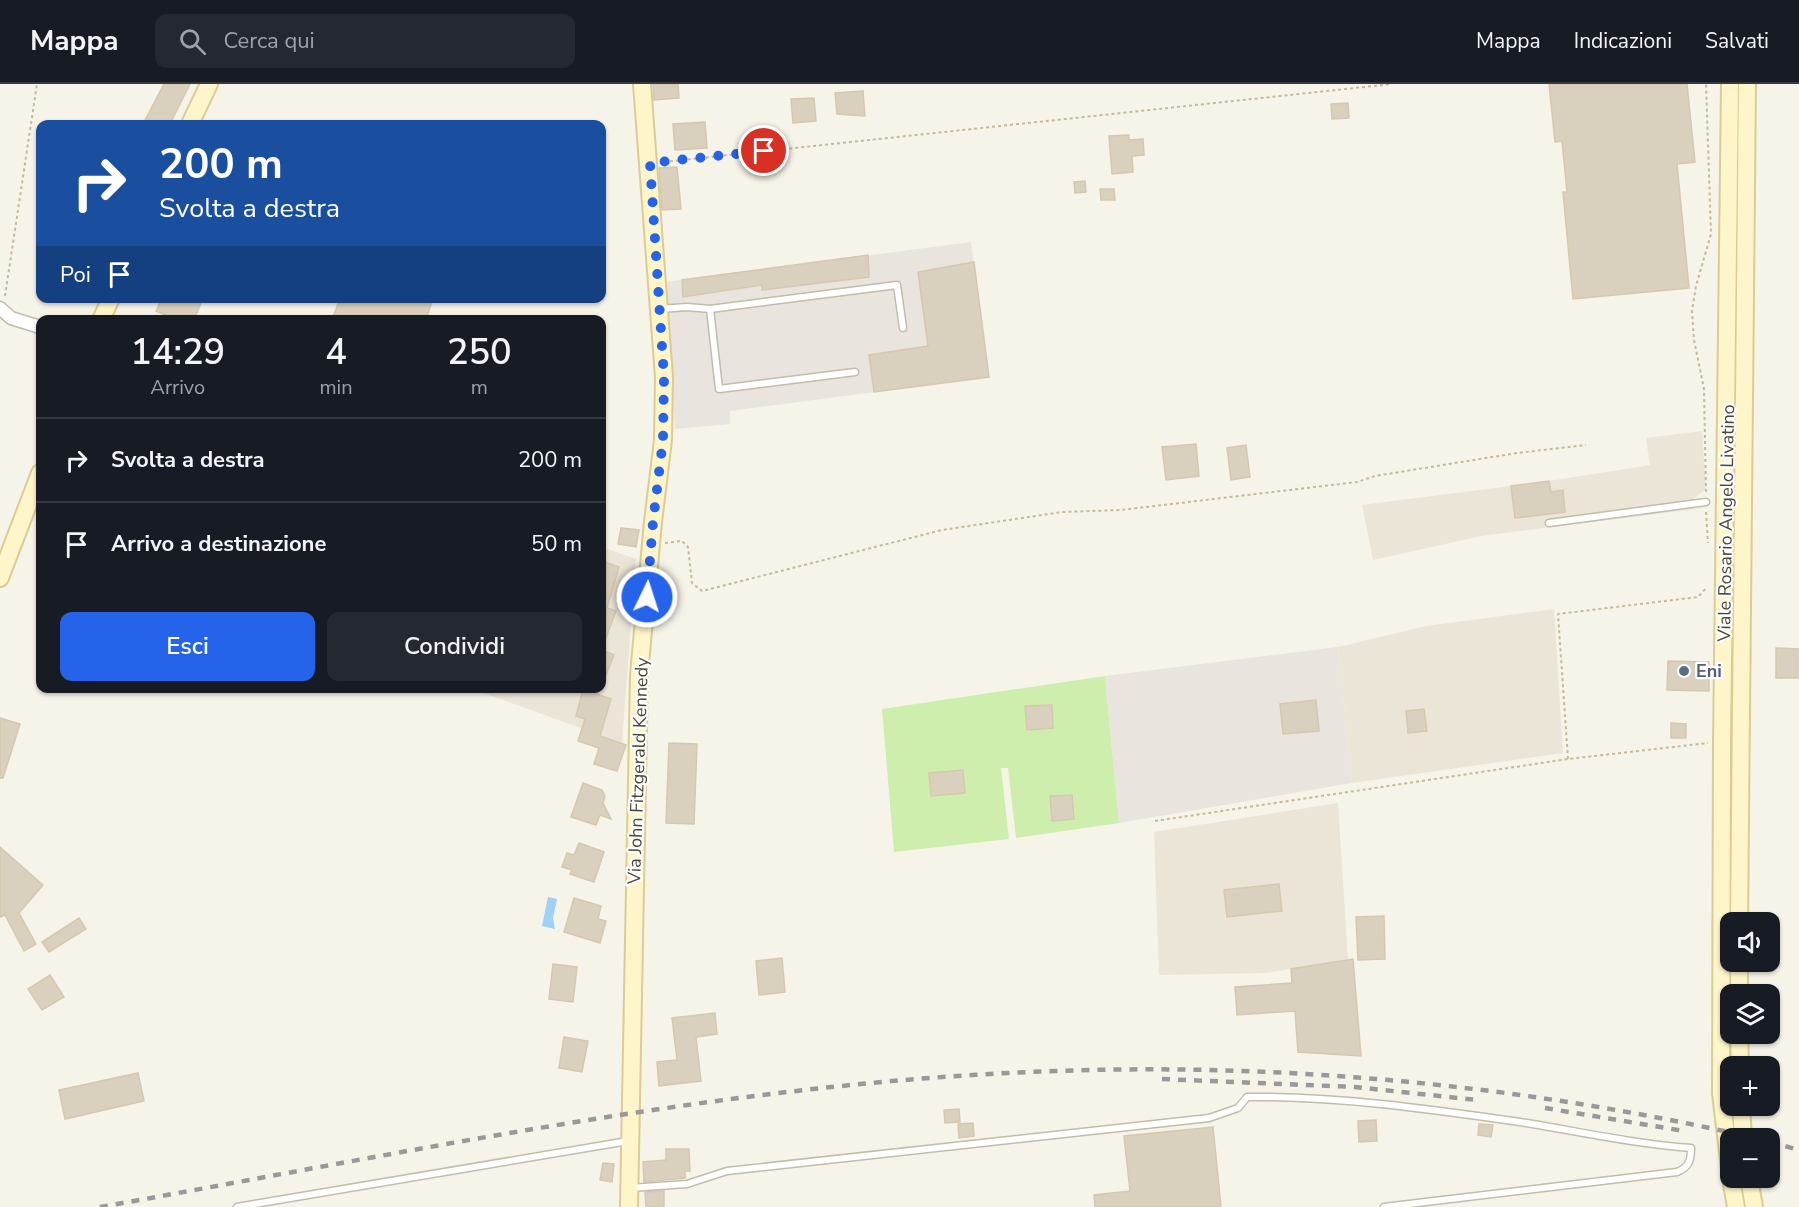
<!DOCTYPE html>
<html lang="it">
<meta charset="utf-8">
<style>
:root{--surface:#171b24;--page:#242831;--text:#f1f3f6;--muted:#9ea1a6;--line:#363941;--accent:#2563eb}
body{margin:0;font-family:"Nunito Sans",sans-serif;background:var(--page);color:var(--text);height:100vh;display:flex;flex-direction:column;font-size:22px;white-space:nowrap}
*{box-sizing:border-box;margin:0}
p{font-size:20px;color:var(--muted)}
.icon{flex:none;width:33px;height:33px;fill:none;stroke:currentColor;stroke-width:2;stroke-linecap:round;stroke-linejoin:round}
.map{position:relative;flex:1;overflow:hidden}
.drawer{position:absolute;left:36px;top:231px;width:570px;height:378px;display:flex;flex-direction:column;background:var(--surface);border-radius:12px;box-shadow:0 2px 4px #0004}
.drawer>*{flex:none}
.top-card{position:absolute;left:36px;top:36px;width:570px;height:183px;border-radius:12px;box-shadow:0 2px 4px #0004;background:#1a4fa0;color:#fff;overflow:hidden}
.buttons{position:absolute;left:1720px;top:828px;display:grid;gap:12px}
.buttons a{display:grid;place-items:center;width:60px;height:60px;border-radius:12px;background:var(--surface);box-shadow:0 2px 4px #0004;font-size:30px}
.pin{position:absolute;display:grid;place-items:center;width:51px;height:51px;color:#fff;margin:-26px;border:3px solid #fff;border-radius:50%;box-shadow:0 2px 6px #0007}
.me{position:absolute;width:66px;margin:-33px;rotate:4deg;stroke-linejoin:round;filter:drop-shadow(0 0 4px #0008)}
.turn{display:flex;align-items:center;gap:21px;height:126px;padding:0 24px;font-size:27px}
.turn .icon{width:78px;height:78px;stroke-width:2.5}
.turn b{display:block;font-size:42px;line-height:51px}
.then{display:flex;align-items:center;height:57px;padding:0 24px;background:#0003;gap:12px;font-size:22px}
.eta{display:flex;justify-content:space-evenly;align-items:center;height:102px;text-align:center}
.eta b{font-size:36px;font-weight:600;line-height:42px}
.cta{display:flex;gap:12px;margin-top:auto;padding:12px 24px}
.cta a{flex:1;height:69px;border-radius:12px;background:var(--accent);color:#fff;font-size:24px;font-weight:600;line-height:69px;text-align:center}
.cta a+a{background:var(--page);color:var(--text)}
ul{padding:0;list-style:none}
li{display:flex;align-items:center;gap:18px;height:84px;padding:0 24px;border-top:2px solid var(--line)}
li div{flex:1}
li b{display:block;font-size:22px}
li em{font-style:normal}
header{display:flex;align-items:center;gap:36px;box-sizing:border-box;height:84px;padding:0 30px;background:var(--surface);border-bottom:2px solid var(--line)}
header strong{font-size:28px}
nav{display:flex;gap:33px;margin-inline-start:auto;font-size:21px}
.search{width:420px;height:54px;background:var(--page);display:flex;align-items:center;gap:15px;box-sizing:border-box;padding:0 21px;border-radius:12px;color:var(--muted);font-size:22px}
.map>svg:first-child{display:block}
</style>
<header>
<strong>Mappa</strong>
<div class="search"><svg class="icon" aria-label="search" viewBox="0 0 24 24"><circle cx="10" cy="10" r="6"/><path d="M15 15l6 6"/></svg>Cerca qui</div>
<nav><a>Mappa</a><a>Indicazioni</a><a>Salvati</a></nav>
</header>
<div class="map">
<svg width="1799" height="1123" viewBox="0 0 1799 1123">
<rect width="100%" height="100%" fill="#f6f3e9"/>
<!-- residential -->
<path fill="#ebe5d7" d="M1702 347 1706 405 1693 415 1695 425 1481 452 1373 476 1362 421 1549 397 1650 381 1646 354Z
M602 463 636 475 622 659 473 605 602 604Z
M1554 525 1563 669 1352 699 1338 563 1426 542Z
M1338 719 1348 876 1266 889 1159 891 1154 748Z"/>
<!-- industrial -->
<path fill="#e9e4de" d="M971 158 989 293 730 327V340L675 345 666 198Z
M1338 563 1352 699 1119 739 1105 592Z"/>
<!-- green -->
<path fill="#ceeeae" d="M1105 592 1119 739 1016 754 1008 684H1001L1009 755 894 768 882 625Z"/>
<!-- water -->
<path fill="#a0cff8" d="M548 813 557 815 553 834 555 845 542 842Z"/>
<!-- building -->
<path fill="#d9d0bd" stroke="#d5c8af" stroke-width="1.5" d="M164 0H190L170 40H143Z
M653 0H678L679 14 654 16Z
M1549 0H1687L1695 78 1677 80 1689 204 1573 215 1563 108H1567L1562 57 1555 58Z
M863 7 865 32 837 30 835 9Z
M814 14 816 37 793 39 791 15Z
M1348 19 1349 34 1332 35 1331 20Z
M705 38 707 64 675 66 673 40Z
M1129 51V56L1143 55 1144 71 1132 72 1133 88 1112 90 1109 52Z
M677 83 681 125 662 126 659 84Z
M1085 97 1086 108 1075 109 1074 98Z
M1100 105H1114L1115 116H1101Z
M868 171 869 193 762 206V201L683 213 682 196Z
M974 178 989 293 874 308 869 271 928 262 918 188Z
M162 214H203L194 236H177L156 227Z
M340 214H433L426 236H332Z
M1196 360 1199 392 1166 396 1162 363Z
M1246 361 1250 393 1231 396 1227 364Z
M1549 397 1551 408 1563 406 1565 428 1515 434 1511 402Z
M621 444 639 446 636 463 618 460Z
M602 477 619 483 607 524 616 527 603 562Z
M1776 564 1799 565V594H1776Z
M602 566 614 571 602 601Z
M1668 577 1709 578V607L1667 606Z
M583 605 611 615 600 652 626 661 617 687 594 680 599 664 578 657 585 635 576 632Z
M1316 616 1319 647 1283 650 1280 620Z
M1052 621 1053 644 1027 646 1025 622Z
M1424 625 1427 647 1408 649 1406 627Z
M0 634 20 640 3 694H0Z
M1671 639 1686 640V654H1671Z
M669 659 697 660 694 740 666 739Z
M963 686 965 709 931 712 929 689Z
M583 699 602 706 605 712 603 719 611 735 600 731 596 741 571 733Z
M1072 711 1074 735 1052 737 1050 712Z
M579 759 604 768 594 798 570 790 572 786 562 783 567 769 574 771Z
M0 763 43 801 19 829 36 860 24 867 5 831 0 833Z
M1279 800 1282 827 1227 833 1224 806Z
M574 814 601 822 598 835 606 837 600 859 564 848Z
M1384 832 1385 875 1358 876 1356 833Z
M79 834 86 845 49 868 42 858Z
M782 874 785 908 759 911 756 877Z
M1353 875 1361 972 1298 968 1295 927 1237 931 1235 903 1292 899 1291 885Z
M553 880 577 883 573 918 549 915Z
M50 891 64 913 42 926 28 905Z
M715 929 717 950 696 953 701 997 659 1002 657 978 677 976 672 934Z
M564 953 588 957 582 988 559 984Z
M138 989 144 1017 65 1035 59 1006Z
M959 1025 960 1038 945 1039 944 1026Z
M1376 1036 1377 1057 1359 1058 1358 1037Z
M973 1039 974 1052 959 1054 958 1040Z
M1479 1040 1493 1041 1491 1053 1478 1051Z
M1213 1043 1221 1123H1095L1094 1111 1130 1107 1124 1052Z
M666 1065H689L690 1087H685V1094L644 1098 643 1078 666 1076Z
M603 1079 614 1080 612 1098 600 1096Z
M664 1107V1123H646L645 1108Z"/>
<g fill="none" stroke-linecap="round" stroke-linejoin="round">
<defs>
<path id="lane" d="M660 225 687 223 710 225 897 201 903 244
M710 225 719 305 855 288
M1549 439 1706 418
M630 1104 687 1100 727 1087 1209 1034 1238 1024 1247 1013C1338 1012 1429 1025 1520 1038 1577 1047 1634 1060 1691 1064 1691 1077 1689 1083 1677 1088L1384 1123
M237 1123 628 1057"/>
<path id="street" d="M0 224 11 234 40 243"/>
<path id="secondary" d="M1730 0 1722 658 1721 1009 1731 1093
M190 40 209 0
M101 236 111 214
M0 494 40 389
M1739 838 1747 0
M1739 878V910
M1739 950 1740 982
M1741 1022 1743 1054
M1731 1094 1736 1123
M1749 1094 1754 1123
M629 1123 639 591 653 438 663 356 664 293 642 0"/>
</defs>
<!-- lane casing -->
<use href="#lane" stroke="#c3bcaa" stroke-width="9"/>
<!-- street casing -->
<use href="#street" stroke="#c3bcaa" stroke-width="15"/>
<!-- secondary casing -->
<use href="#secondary" stroke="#dbcc94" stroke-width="20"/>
<!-- path -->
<path stroke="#c6b99a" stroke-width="2" stroke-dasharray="3 3" stroke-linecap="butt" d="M664 78 1392 0
M5 212 37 0
M1706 408 1704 305 1694 256 1692 227 1696 202 1711 150 1706 0
M1706 428 1708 459
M665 459 682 457 688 463 692 499 702 507 942 446 1062 428 1121 426 1357 398 1375 392 1517 369 1586 361
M1568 675 1558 530 1698 513 1707 503
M1155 737 1568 675 1708 659"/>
<!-- lane -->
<use href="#lane" stroke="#fff" stroke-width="6"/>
<!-- street -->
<use href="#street" stroke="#fff" stroke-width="12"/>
<!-- secondary -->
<use href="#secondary" stroke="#fff5ca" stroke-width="16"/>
<!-- rail -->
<path stroke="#999" stroke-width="4.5" stroke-dasharray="8 8" stroke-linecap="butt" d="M1162 995 1355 1003 1477 1016
M1545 1024 1684 1047
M1770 1058 1799 1066
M100 1123C407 1069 717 1001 1030 988 1272 977 1519 1000 1755 1054"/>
</g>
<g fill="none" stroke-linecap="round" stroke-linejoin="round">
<!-- route -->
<path stroke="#2563eb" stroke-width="10" stroke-dasharray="0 18" d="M647 513 653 438 663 356 664 293 650 79 764 67"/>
</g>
<!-- markers -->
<circle fill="#5c6f8a" stroke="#fff" stroke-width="2" cx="1684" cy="587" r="6"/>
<g text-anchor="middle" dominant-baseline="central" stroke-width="4.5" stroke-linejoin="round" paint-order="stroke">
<!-- street labels -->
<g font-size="18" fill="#4b4436" stroke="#fff">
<text transform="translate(1726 439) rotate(-89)">Viale Rosario Angelo Livatino</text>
<text transform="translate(638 687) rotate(-88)">Via John Fitzgerald Kennedy</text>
</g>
<!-- service labels -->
<g font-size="18" font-weight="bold" fill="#4e5e75" stroke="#fff" text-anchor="start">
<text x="1696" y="587">Eni</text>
</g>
</g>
</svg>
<div class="buttons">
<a><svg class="icon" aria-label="sound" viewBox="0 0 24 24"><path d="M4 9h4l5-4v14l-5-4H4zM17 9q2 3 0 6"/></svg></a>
<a><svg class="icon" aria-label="layers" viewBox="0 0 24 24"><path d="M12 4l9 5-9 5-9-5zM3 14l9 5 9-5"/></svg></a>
<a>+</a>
<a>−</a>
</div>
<div class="pin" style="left:764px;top:67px;background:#d93025"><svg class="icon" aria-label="arrive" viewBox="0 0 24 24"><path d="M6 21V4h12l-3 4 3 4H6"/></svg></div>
<svg class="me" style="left:647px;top:513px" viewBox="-20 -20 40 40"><circle r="17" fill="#2563eb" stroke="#fff" stroke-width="3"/><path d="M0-11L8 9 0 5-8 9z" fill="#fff"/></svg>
<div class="top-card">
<div class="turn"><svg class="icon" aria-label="right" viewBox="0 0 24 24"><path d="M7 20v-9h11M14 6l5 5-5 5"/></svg><div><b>200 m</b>Svolta a destra</div></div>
<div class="then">Poi<svg class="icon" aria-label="arrive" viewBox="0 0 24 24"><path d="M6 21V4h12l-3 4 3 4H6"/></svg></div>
</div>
<section class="drawer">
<div class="eta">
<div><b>14:29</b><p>Arrivo</p></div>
<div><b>4</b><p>min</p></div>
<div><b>250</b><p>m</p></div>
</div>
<ul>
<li><svg class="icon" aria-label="right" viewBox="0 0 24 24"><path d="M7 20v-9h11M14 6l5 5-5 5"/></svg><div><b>Svolta a destra</b></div><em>200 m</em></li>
<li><svg class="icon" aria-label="arrive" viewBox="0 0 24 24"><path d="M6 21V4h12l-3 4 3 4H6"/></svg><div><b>Arrivo a destinazione</b></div><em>50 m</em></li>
</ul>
<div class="cta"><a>Esci</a><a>Condividi</a></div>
</section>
</div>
